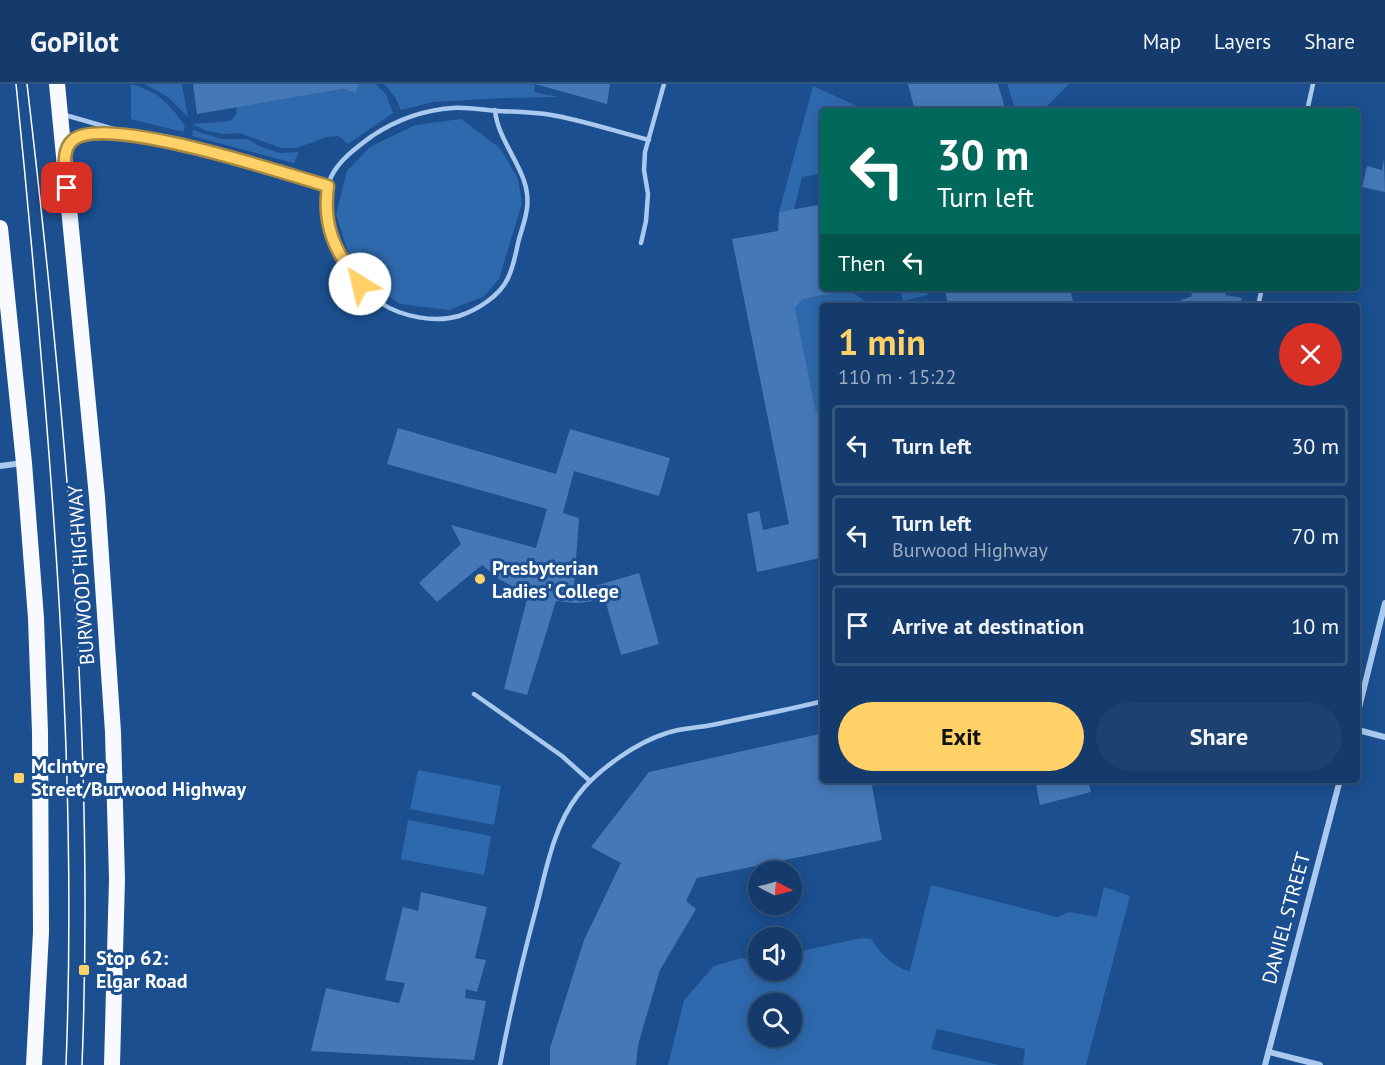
<!DOCTYPE html>
<meta charset="utf-8">
<style>
:root{--surface:#143b6b;--page:#1d4271;--text:#f1f3f6;--muted:#9dadc1;--line:#33557e;--accent:#ffd166}
body{margin:0;font-family:"PT Sans",sans-serif;background:var(--page);color:var(--text);height:100vh;display:flex;flex-direction:column;font-size:22px;white-space:nowrap}
*{box-sizing:border-box;margin:0}
p{font-size:20px;color:var(--muted)}
.icon{flex:none;width:33px;height:33px;fill:none;stroke:currentColor;stroke-width:2;stroke-linecap:round;stroke-linejoin:round}
.map{position:relative;flex:1;overflow:hidden}
.drawer{position:absolute;left:820px;top:219px;width:540px;height:480px;display:flex;flex-direction:column;background:var(--surface);border-radius:6px;box-shadow:0 3px 15px #0003,0 0 0 2px var(--line)}
.drawer>*{flex:none}
.banner{position:absolute;left:820px;top:24px;width:540px;height:183px;border-radius:6px;box-shadow:0 3px 15px #0003,0 0 0 2px var(--line);background:#00695c;color:#fff;overflow:hidden}
.needle{width:39px;rotate:96deg}
.controls{position:absolute;left:748px;top:777px;display:grid;gap:12px}
.controls a{display:grid;place-items:center;width:54px;height:54px;border-radius:50%;background:var(--surface);box-shadow:0 3px 15px #0003,0 0 0 2px var(--line);font-size:30px}
.pin{position:absolute;display:grid;place-items:center;width:51px;height:51px;color:#fff;margin:-26px;border-radius:12px;box-shadow:0 3px 9px #0006}
.me{position:absolute;width:66px;margin:-33px;rotate:324deg;stroke-linejoin:round;filter:drop-shadow(0 0 4px #0008)}
.turn{display:flex;align-items:center;gap:21px;height:126px;padding:0 18px;font-size:27px}
.turn .icon{width:78px;height:78px;stroke-width:2.5}
.turn b{display:block;font-size:42px;line-height:51px}
.then{display:flex;align-items:center;height:57px;padding:0 18px;background:#0003;gap:12px;font-size:22px}
.round{display:grid;place-items:center;flex:none;width:63px;height:63px;border-radius:32px;background:var(--page)}
.head{display:flex;align-items:center;justify-content:space-between;height:102px;padding:0 18px}
h1{font-size:36px;font-weight:600;line-height:45px;color:var(--accent)}
.button{display:flex;gap:12px;margin-top:auto;padding:12px 18px}
.button a{flex:1;height:69px;border-radius:36px;background:var(--accent);color:#111;font-size:24px;font-weight:600;line-height:69px;text-align:center}
.button a+a{background:var(--page);color:var(--text)}
ul{padding:0;list-style:none}
li{display:flex;align-items:center;gap:18px;height:81px;margin:0 12px 9px;padding:0 6px;border:3px solid var(--line);border-radius:6px}
li div{flex:1}
li b{display:block;font-size:22px}
li em{font-style:normal}
header{display:flex;align-items:center;gap:36px;box-sizing:border-box;height:84px;padding:0 30px;background:var(--surface);border-bottom:2px solid var(--line)}
header strong{font-size:28px}
nav{display:flex;gap:33px;margin-inline-start:auto;font-size:21px}
.map>svg:first-child{display:block}
</style>
<header>
<strong>GoPilot</strong>
<nav><a>Map</a><a>Layers</a><a>Share</a></nav>
</header>
<div class="map">
<svg width="1385" height="981" viewBox="0 0 1385 981">
<rect width="100%" height="100%" fill="#1b4f8f"/>
<!-- green -->
<path fill="#2e69ad" fill-rule="evenodd" d="M131 0C159 8 169 19 185 42L183 48 131 35Z
M145 0H182L188 33 169 14Z
M359 0H375L386 10 393 29 348 60 339 52 326 53 297 64H281L239 49 223 50 207 47 192 40 230 37 236 31 237 23 343 5 356 9Z
M384 0H531L535 1 534 8 559 13 503 14 433 18 401 26 395 13Z
M1007 0H1069L1042 27H1016Z
M813 2 868 27H824L823 89 802 93 794 126 779 128Z
M461 35 500 64 518 95 522 119 499 195 483 213 449 226 400 220 373 203 350 174 336 130 347 87 370 63 415 41Z
M193 46 221 55H248L259 62 280 69 299 68 294 79 192 52Z
M900 204H926L928 211 903 217Z
M850 206 871 222H824L823 333 816 327 795 224 803 215Z
M418 686 501 702 494 741 410 725Z
M408 736 491 752 484 791 401 775Z
M931 801 1057 833 1069 828 1097 833 1104 803 1130 812 1086 981H1023L1025 965 937 945 931 965 999 981H668L684 916 714 882 742 874 753 878 759 876V886H792V869L862 854 871 855C881 869 892 883 910 887ZM759 920H792V952H759Z"/>
<!-- building -->
<path fill="#4478b7" d="M193 0H359L356 9 343 5 197 30Z
M535 0H610L607 20Z
M908 0H998L1005 24 998 27H915Z
M1384 75 1385 108 1362 103 1367 82 1382 86Z
M824 120V204L856 205 803 215 795 224 816 327 824 333V473L757 488 747 430 759 427 763 446 789 440 732 155 778 147 779 128Z
M945 204H1070L1074 222H948Z
M1190 204H1229L1225 211 1242 214 1240 222H1180L1179 217 1192 212Z
M398 344 556 390 570 345 670 374 659 412 574 387 563 429 579 434 574 502H595L639 489 659 560 621 571 605 516 576 519 556 517 527 611 504 605 528 511 499 495 482 481 437 518 419 499 461 460 451 441 536 464 547 425 387 380Z
M824 649V696H893L872 702 882 756 697 794 686 817 696 825 660 886 638 961 636 981H550V964L584 856 621 779 591 763 649 688Z
M1035 696H1088L1091 708 1040 721Z
M421 808 487 823 475 874 486 876 477 908 466 905 465 914 486 917 474 976 311 967 326 904 399 919 405 899 385 896 403 823 418 827Z"/>
<g fill="none" stroke-linecap="round" stroke-linejoin="round">
<!-- service -->
<path stroke="#a9c9ee" stroke-width="4.5" d="M495 26C498 61 532 88 527 124 526 134 522 145 519 155 516 167 514 182 508 194 500 212 477 226 459 232 435 239 402 233 381 219 345 197 312 135 331 93 339 76 357 63 372 52 396 36 424 26 453 24 467 23 483 26 498 27 517 28 538 28 557 32 588 38 618 48 649 56
M1307 27 1313 0
M65 31 131 50 206 67 328 102
M69 62C79 47 102 48 119 49
M641 159 646 137 648 110 644 86 645 68 664 0
M1258 222 1262 204
M474 610 562 672 590 697
M500 981C510 928 522 877 536 825 546 787 553 743 578 711 597 686 637 658 667 649 681 644 697 644 712 641 749 633 787 626 824 617"/>
<!-- minor -->
<path stroke="#a9c9ee" stroke-width="6" d="M0 382 23 379
M1358 628 1385 519
M1358 646 1385 653
M1269 968 1320 981
M1265 981 1340 696"/>
<!-- trunk -->
<path stroke="#f8faff" stroke-width="16" d="M57 0 97 413 113 648 117 795 112 981
M0 144 24 379 36 534 40 648 41 848 34 981"/>
<!-- tram -->
<path stroke="#fff" stroke-width="1.5" d="M16 0C26 98 35 197 43 295 62 523 75 752 66 981
M27 0C65 325 95 653 82 981"/>
</g>
<g fill="none" stroke-linecap="round" stroke-linejoin="round">
<defs>
<path id="route" d="M67 104C66 89 60 67 73 56 104 29 286 90 328 102 322 143 336 169 360 200"/>
</defs>
<!-- route casing -->
<use href="#route" stroke="#a68842" stroke-width="15"/>
<!-- route -->
<use href="#route" stroke="#ffd166" stroke-width="10"/>
</g>
<!-- markers -->
<g fill="#ffd166" stroke="#1b4f8f" stroke-width="2">
<circle cx="480" cy="495" r="6"/>
<rect x="13" y="688" width="12" height="12" rx="3"/>
<rect x="78" y="880" width="12" height="12" rx="3"/>
</g>
<g text-anchor="middle" dominant-baseline="central" stroke-width="6" stroke-linejoin="round" paint-order="stroke">
<!-- poi labels -->
<g font-size="20" font-weight="bold" fill="#fff" stroke="#1b4f8f" text-anchor="start">
<text x="492" y="484">Presbyterian<tspan x="492" dy="23">Ladies' College</tspan></text>
<text x="31" y="682">McIntyre<tspan x="31" dy="23">Street/Burwood Highway</tspan></text>
<text x="96" y="874">Stop 62:<tspan x="96" dy="23">Elgar Road</tspan></text>
</g>
<!-- street labels -->
<g font-size="20" fill="#fff" stroke="#1b4f8f">
<text transform="translate(81 491) rotate(-94)">BURWOOD HIGHWAY</text>
<text transform="translate(1286 834) rotate(-75)">DANIEL STREET</text>
</g>
</g>
</svg>
<div class="controls">
<a><svg class="needle" viewBox="-14 -14 28 28"><path d="M0-13l5 13h-10z" fill="#e53935"/><path d="M0 13l5-13h-10z" fill="#9dadc1"/></svg></a>
<a><svg class="icon" aria-label="sound" viewBox="0 0 24 24"><path d="M4 9h4l5-4v14l-5-4H4zM17 9q2 3 0 6"/></svg></a>
<a><svg class="icon" aria-label="search" viewBox="0 0 24 24"><circle cx="10" cy="10" r="6"/><path d="M15 15l6 6"/></svg></a>
</div>
<div class="pin" style="left:67px;top:104px;background:#d93025"><svg class="icon" aria-label="arrive" viewBox="0 0 24 24"><path d="M6 21V4h12l-3 4 3 4H6"/></svg></div>
<svg class="me" style="left:360px;top:200px" viewBox="-20 -20 40 40"><circle r="19" fill="#fff"/><path d="M0-13L10 11 0 6-10 11z" fill="#ffd166"/></svg>
<div class="banner">
<div class="turn"><svg class="icon" aria-label="left" viewBox="0 0 24 24"><path d="M17 20v-9H6M10 6l-5 5 5 5"/></svg><div><b>30 m</b>Turn left</div></div>
<div class="then">Then<svg class="icon" aria-label="left" viewBox="0 0 24 24"><path d="M17 20v-9H6M10 6l-5 5 5 5"/></svg></div>
</div>
<section class="drawer">
<div class="head"><div><h1>1 min</h1><p>110 m · 15:22</p></div><a class="round" style="background:#d93025;color:#fff"><svg class="icon" aria-label="close" viewBox="0 0 24 24"><path d="M6 6l12 12M18 6L6 18"/></svg></a></div>
<ul>
<li><svg class="icon" aria-label="left" viewBox="0 0 24 24"><path d="M17 20v-9H6M10 6l-5 5 5 5"/></svg><div><b>Turn left</b></div><em>30 m</em></li>
<li><svg class="icon" aria-label="left" viewBox="0 0 24 24"><path d="M17 20v-9H6M10 6l-5 5 5 5"/></svg><div><b>Turn left</b><p>Burwood Highway</p></div><em>70 m</em></li>
<li><svg class="icon" aria-label="arrive" viewBox="0 0 24 24"><path d="M6 21V4h12l-3 4 3 4H6"/></svg><div><b>Arrive at destination</b></div><em>10 m</em></li>
</ul>
<div class="button"><a>Exit</a><a>Share</a></div>
</section>
</div>
